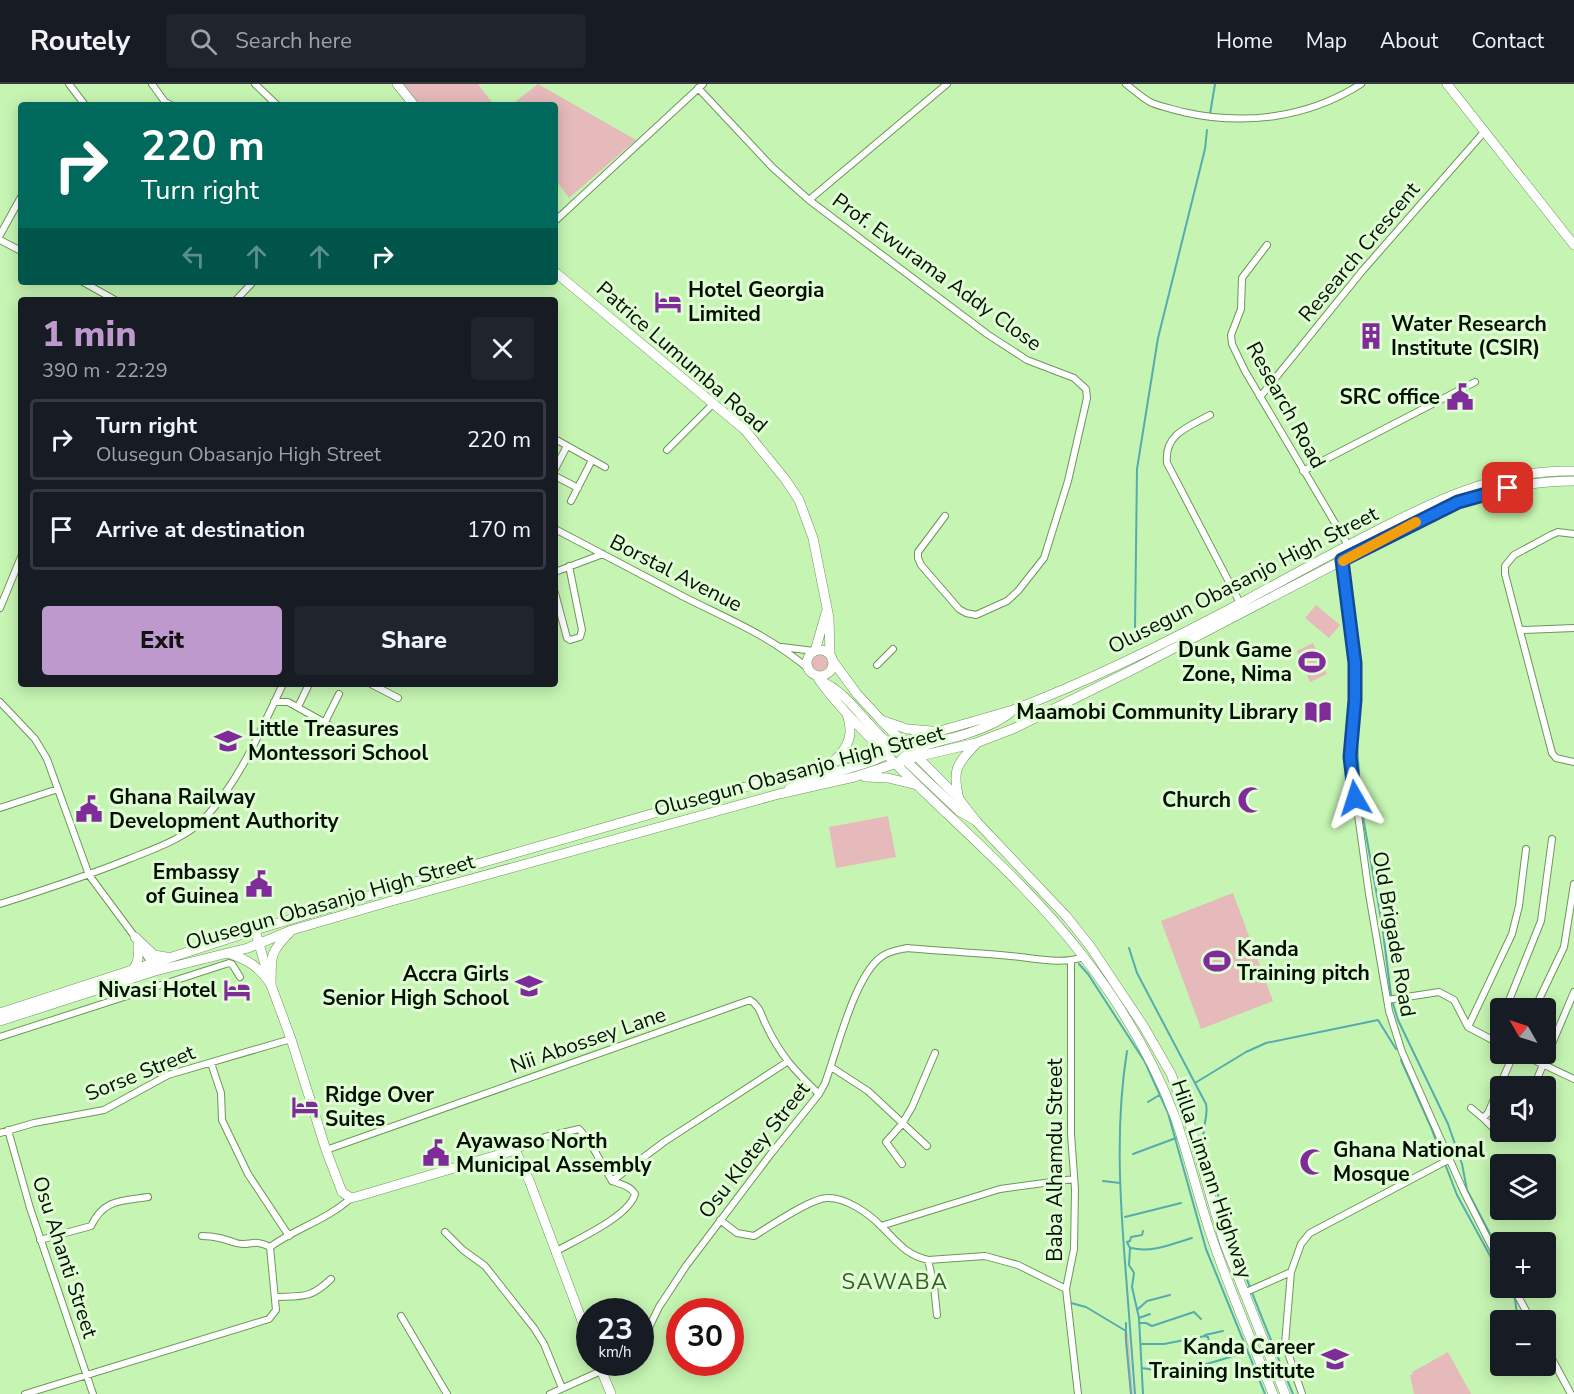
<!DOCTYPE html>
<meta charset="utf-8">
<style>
:root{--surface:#171b24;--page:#20242c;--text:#f1f3f6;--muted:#9ea1a6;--line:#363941;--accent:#be99cd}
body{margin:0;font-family:"Nunito Sans",sans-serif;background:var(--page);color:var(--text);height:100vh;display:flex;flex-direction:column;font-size:22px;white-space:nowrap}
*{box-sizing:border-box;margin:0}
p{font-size:20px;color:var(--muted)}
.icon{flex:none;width:33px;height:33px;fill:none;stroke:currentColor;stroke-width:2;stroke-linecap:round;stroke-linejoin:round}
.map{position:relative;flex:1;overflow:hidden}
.sheet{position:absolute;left:18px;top:213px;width:540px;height:390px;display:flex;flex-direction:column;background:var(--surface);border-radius:6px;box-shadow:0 3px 15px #0003}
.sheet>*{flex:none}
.guide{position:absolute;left:18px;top:18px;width:540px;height:183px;border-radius:6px;box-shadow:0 3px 15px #0003;background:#00695c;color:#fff;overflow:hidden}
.needle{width:39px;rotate:309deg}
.controls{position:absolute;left:1490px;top:914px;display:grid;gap:12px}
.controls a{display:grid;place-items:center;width:66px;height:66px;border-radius:6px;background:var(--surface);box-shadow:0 3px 15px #0003;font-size:30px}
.speed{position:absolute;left:576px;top:1214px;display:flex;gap:12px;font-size:30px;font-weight:700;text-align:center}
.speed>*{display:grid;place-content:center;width:78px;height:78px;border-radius:50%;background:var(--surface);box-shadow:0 3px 15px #0003;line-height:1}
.speed small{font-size:15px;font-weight:400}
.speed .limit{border:9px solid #d22;background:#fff;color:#111}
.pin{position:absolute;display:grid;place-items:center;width:51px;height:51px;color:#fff;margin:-26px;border-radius:12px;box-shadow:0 3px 9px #0006}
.me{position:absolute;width:66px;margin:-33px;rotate:354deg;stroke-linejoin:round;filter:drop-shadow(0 0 4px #0008)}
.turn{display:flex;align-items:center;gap:21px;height:126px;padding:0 24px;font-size:27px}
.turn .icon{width:78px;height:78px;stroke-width:2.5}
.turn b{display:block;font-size:42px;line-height:51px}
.lanes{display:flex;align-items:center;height:57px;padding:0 24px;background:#0003;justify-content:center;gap:30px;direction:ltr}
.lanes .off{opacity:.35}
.round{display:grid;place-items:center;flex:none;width:63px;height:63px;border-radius:6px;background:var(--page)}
.headline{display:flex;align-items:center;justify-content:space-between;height:102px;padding:0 24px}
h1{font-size:36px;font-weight:800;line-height:45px;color:var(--accent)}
.action{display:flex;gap:12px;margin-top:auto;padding:12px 24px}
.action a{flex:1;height:69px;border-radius:6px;background:var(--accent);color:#111;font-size:24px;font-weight:800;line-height:69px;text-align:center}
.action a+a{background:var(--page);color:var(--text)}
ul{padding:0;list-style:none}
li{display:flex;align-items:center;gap:18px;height:81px;margin:0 12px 9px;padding:0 12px;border:3px solid var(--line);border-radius:6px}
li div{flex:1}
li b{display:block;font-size:22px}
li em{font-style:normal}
header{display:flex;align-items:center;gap:36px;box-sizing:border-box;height:84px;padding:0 30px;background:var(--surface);border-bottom:2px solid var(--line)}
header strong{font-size:28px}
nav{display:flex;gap:33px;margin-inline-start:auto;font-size:21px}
.search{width:420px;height:54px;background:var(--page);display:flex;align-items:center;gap:15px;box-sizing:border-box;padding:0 21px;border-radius:6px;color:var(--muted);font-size:22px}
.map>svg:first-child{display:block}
</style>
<header>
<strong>Routely</strong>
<div class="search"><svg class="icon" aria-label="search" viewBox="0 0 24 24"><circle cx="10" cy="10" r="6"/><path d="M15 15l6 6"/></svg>Search here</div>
<nav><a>Home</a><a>Map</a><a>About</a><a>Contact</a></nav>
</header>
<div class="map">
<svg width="1574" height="1310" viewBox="0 0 1574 1310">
<rect width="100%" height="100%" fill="#c6f5b3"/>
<!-- green -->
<path fill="#e6baba" d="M403 0H478L494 21H418Z
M538 0 636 56 569 114 555 95V21H511Z
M1316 521 1340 541 1329 554 1305 534Z
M1313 559 1327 590 1310 598 1297 567Z
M810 579a10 10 0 1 1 20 0a10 10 0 1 1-20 0Z
M888 732 896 773 836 784 829 743Z
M1233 809 1273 917 1201 945 1161 837Z
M1124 1248 1128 1249 1133 1310H1130Z
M1448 1268 1471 1310H1414L1410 1291 1413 1290 1412 1288Z"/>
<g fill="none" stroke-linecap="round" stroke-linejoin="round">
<!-- stream -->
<path stroke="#55acae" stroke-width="2" d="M1210 30 1215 0
M1348 481 1360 596 1357 659 1361 722 1382 840 1391 911
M1135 544 1137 385 1158 254 1205 65 1207 46
M1129 864 1137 889 1206 1020C1209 1033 1201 1044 1204 1056 1223 1145 1259 1226 1293 1310
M1079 880 1088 890 1145 978 1168 1029 1206 1165 1265 1310
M1393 920 1398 936 1448 1040 1462 1080 1467 1106 1500 1169
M1127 967C1115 1041 1120 1117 1126 1191 1129 1231 1132 1270 1135 1310
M1401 976 1430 1041 1457 1111 1500 1190
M1195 999 1246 968 1266 959 1378 936 1396 965
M1148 1018 1161 1010
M1133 1070 1176 1054
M1103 1097 1120 1099
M1125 1133 1181 1119
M1131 1164C1152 1169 1172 1160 1192 1154
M1506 1203 1515 1215 1517 1230 1521 1236
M1518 1203 1522 1211
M1071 1219 1086 1223 1126 1247
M1138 1225 1147 1217 1170 1211
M1139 1234 1150 1230
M1126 1239V1256L1131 1310
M1139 1239H1146L1152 1242 1194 1228 1201 1235
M1205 1251 1223 1247
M1141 1260H1164L1205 1252 1208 1253 1209 1257
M1545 1278 1554 1283
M1142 1284C1173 1291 1206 1281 1236 1271
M1183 1284 1184 1293
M1143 1310 1139 1234 1132 1203 1134 1189 1129 1181 1130 1164 1127 1158 1130 1157 1131 1153 1142 1151 1143 1147"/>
<defs>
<path id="street" d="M69 0 85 21
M152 0 165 18 171 21
M255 0 277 21
M1126 0C1134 6 1143 15 1152 19 1162 23 1173 25 1183 28 1244 42 1308 34 1361 0
M698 4 772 83 809 116 987 250 1027 276 1074 294 1086 305 1087 314 1068 397 1044 474 1018 507 1007 517 976 531 966 529 959 525 921 481 918 474V468L945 432
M809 116 947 0
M555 137 703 0
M0 151 21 113
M0 156 21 167
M1267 161 1242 194 1241 225 1231 251 1232 260 1245 287 1348 461
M83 198 115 216
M236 216 253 198
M1260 313 1363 186 1485 47
M1210 331C1188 343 1164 350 1167 379L1240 519
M555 355 605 383
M667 366 713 320
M555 385 567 362
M1303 387 1475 298
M555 392 578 404
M571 417 592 376
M555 445C599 468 642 491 686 514 732 537 770 552 810 586
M1574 450 1558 448 1551 451 1514 471 1505 482V490L1552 669 1556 674 1574 678
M1342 476 1355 579V616L1350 673 1369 810 1389 927 1402 968 1464 1108 1500 1179
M555 488 603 470
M555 509 567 554 570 556 580 553 582 546 569 482
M0 524 21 473
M1521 546 1574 544
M782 563 814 567
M877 581 893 565
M371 600 398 614
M0 618 35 655 47 675 89 791 135 853 152 881
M274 618H288L338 646
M298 623 309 600
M325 638 339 610
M0 724 58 705
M0 820C44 806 87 792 129 775 154 765 186 754 205 734 240 696 261 646 283 600
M1071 877V1050L1075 1105 1074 1165 1066 1205 1078 1310
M1387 916 1439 908 1454 916 1468 943 1500 960
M1506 924 1541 837 1552 755
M1535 924 1564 863 1574 800
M1468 943 1512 850 1519 822 1526 765
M0 953 229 879 232 880 240 893
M1495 958 1500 940
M1519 969 1574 995
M211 979 221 1009 222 1036 248 1090 289 1152
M831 983 868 1007 927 1062
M1534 1002 1574 908
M1471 1024 1483 1034 1488 1029 1514 969
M1483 1034 1497 1048 1507 1050 1512 1047
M8 1046 30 1124 93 1310
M0 1049 34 1039 104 1026 168 991 291 955
M326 1066 750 916C759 921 761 930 765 939 780 971 794 986 819 1010
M515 1066 545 1053 579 1045 589 1057 612 1097
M902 1080 886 1058 902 1040 912 1023 935 969
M612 1097 664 1058 787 978
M720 1136 737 1149 754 1152C769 1143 811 1114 827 1114 845 1113 868 1129 880 1141 897 1157 904 1170 928 1176L985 1172 1018 1181 1066 1205
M881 1142 1000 1105 1074 1095
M445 1148 463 1166 485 1182 534 1244 544 1260 562 1304
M202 1152C215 1152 224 1155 236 1159 249 1163 254 1154 270 1163
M40 1156 91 1142C104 1115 121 1117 148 1113
M555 1168C575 1156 629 1133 635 1110 630 1102 621 1100 612 1097
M928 1176 934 1202 937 1231
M1513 1203 1531 1236
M1244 1209 1291 1188
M275 1213C303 1212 310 1215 331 1195
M401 1232 447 1310
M640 1262 659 1223 686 1182 770 1071 819 1010 825 999C837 967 854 893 881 873 889 867 898 866 907 864 942 867 976 869 1010 872 1036 874 1059 881 1084 873
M1545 1262 1571 1310
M602 1289 627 1278
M25 1310 269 1235 276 1226 270 1163C296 1144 327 1136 351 1114
M550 1310 601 1287
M1302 1310 1285 1260 1291 1188 1301 1160 1310 1149 1450 1075"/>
<path id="secondary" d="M397 0 414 21
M1447 0 1574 161
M555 188 745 346 785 395 799 416 813 454 829 534 830 571
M807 579a13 13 0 1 1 26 0a13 13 0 1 1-26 0Z
M815 567 826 529
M832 576 857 610 881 636 959 715 976 737 1067 833 1090 862 1144 943 1171 990 1189 1037 1224 1158 1285 1310
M816 591C833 617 856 639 878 662 946 733 1023 794 1083 872 1121 921 1153 975 1175 1033 1189 1072 1198 1114 1212 1154 1230 1207 1252 1258 1273 1310
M255 846 271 901 291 955 326 1066 342 1108 351 1114 359 1112 515 1066 529 1096 590 1258
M598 1278 611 1310"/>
<path id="primary" d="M820 597C852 610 867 646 895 664
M881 636 907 645 932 647
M904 675 959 727 976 737
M835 676C849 662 854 650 847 630
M900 677C915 660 945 657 966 650 982 645 997 639 1010 629
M865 693 888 694 917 701
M789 705C822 686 875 685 901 660
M959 715C952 686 956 681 976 660
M135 853 154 871 166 873
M228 869C248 876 260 883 271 901
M133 885C140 877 138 870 138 860
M271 901C272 872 268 871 289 849
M0 929 255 846 425 795 1013 626C1092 596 1168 558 1243 518 1287 494 1331 470 1376 447 1438 415 1502 385 1574 387
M0 937 155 887 248 864 292 846 388 818 779 710 854 693 916 673 976 659 1015 644 1136 584 1433 429C1478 409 1525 397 1574 397"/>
</defs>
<!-- street casing -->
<use href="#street" stroke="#6c9759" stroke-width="8"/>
<!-- secondary casing -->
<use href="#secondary" stroke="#6c9759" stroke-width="10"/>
<!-- primary casing -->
<use href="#primary" stroke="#6c9759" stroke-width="10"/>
<!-- street -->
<use href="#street" stroke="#fff" stroke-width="6"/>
<!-- secondary -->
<use href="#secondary" stroke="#fff" stroke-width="9"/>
<!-- primary -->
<use href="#primary" stroke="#fff" stroke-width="9"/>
</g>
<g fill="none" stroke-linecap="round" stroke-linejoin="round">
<defs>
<path id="route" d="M1355 714 1350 673 1355 616V579L1342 476 1458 418 1508 404"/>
</defs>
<!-- route casing -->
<use href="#route" stroke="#114b97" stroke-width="15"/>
<!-- route -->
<use href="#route" stroke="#1a73e8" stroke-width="10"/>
<!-- slow -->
<path stroke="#f59e0b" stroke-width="10" d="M1343 477 1416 438"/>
</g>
<!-- icons -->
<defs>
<symbol id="hotel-bare" viewBox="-9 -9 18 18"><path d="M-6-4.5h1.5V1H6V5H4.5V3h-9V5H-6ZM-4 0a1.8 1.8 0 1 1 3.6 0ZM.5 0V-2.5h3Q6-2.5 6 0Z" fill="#802b9a" stroke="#e0fdd5" stroke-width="2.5" paint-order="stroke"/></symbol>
<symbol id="building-bare" viewBox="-9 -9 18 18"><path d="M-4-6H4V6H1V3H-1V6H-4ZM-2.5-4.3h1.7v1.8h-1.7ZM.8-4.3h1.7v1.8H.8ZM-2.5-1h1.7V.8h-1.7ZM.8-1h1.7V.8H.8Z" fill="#802b9a" stroke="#e0fdd5" stroke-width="2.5" paint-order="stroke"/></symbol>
<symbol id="civic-bare" viewBox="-9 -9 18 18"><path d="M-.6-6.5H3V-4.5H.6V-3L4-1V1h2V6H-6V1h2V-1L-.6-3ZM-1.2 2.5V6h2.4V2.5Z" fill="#802b9a" stroke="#e0fdd5" stroke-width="2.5" paint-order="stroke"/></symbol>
<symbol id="stadium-bare" viewBox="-9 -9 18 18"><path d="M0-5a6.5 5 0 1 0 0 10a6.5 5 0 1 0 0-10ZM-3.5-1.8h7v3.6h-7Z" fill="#802b9a" stroke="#e0fdd5" stroke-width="2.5" paint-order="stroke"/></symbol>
<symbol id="library-bare" viewBox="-9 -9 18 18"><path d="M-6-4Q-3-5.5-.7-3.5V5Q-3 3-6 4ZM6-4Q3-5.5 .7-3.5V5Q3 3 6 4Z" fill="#802b9a" stroke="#e0fdd5" stroke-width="2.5" paint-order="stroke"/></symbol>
<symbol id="school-bare" viewBox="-9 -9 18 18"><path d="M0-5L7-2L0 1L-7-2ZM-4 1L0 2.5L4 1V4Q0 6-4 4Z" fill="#802b9a" stroke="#e0fdd5" stroke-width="2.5" paint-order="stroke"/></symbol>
<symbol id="mosque-bare" viewBox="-9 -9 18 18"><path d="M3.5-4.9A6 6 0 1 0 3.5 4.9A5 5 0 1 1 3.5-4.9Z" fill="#802b9a" stroke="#e0fdd5" stroke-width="2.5" paint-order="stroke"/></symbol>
</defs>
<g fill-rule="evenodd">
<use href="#hotel-bare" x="649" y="199" width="38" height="38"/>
<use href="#building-bare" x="1352" y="233" width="38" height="38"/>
<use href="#civic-bare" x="1441" y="294" width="38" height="38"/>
<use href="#stadium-bare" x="1293" y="559" width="38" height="38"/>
<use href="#library-bare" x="1299" y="609" width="38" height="38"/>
<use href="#school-bare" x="209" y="638" width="38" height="38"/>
<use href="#mosque-bare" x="1232" y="697" width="38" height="38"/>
<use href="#civic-bare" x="70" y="706" width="38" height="38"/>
<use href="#civic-bare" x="240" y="781" width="38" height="38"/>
<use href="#stadium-bare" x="1198" y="858" width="38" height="38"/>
<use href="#school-bare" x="510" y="883" width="38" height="38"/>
<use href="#hotel-bare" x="218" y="887" width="38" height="38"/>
<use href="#hotel-bare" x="286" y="1004" width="38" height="38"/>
<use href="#civic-bare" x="417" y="1050" width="38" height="38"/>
<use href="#mosque-bare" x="1294" y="1059" width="38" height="38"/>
<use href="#school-bare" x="1316" y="1256" width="38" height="38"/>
</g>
<g text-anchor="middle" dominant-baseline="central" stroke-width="6" stroke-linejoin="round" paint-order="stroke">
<!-- street labels -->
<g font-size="21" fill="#031200" stroke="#e0fdd5">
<text transform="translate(1359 168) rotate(-50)">Research Crescent</text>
<text transform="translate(937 188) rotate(36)">Prof. Ewurama Addy Close</text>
<text transform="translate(682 273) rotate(41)">Patrice Lumumba Road</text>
<text transform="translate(1286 321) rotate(61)">Research Road</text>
<text transform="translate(676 489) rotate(27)">Borstal Avenue</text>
<text transform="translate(1243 496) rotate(-27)">Olusegun Obasanjo High Street</text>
<text transform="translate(799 687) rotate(-15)">Olusegun Obasanjo High Street</text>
<text transform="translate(330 818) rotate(-16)">Olusegun Obasanjo High Street</text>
<text transform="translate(1394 850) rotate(80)">Old Brigade Road</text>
<text transform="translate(588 956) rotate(-19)">Nii Abossey Lane</text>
<text transform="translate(140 989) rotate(-22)">Sorse Street</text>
<text transform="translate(754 1066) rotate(-52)">Osu Klotey Street</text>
<text transform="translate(1055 1076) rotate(-90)">Baba Alhamdu Street</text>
<text transform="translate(1212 1095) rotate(71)">Hilla Limann Highway</text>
<text transform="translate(65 1173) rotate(72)">Osu Ahanti Street</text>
</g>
<!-- poi labels -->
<g font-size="21" font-weight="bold" fill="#031200" stroke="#e0fdd5" text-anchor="start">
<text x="688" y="206">Hotel Georgia<tspan x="688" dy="24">Limited</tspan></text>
<text x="1391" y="240">Water Research<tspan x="1391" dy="24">Institute (CSIR)</tspan></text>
<text x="1440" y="313" text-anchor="end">SRC office</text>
<text x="1292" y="566" text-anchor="end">Dunk Game<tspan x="1292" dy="24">Zone, Nima</tspan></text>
<text x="1298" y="628" text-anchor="end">Maamobi Community Library</text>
<text x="248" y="645">Little Treasures<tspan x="248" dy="24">Montessori School</tspan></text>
<text x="109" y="713">Ghana Railway<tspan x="109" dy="24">Development Authority</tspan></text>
<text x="1231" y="716" text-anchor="end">Church</text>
<text x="239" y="788" text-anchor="end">Embassy<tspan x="239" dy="24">of Guinea</tspan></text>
<text x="1237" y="865">Kanda<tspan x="1237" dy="24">Training pitch</tspan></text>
<text x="509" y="890" text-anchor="end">Accra Girls<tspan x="509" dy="24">Senior High School</tspan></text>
<text x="217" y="906" text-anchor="end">Nivasi Hotel</text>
<text x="325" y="1011">Ridge Over<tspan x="325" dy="24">Suites</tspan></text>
<text x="456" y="1057">Ayawaso North<tspan x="456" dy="24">Municipal Assembly</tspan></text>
<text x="1333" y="1066">Ghana National<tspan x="1333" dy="24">Mosque</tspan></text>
<text x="1315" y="1263" text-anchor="end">Kanda Career<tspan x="1315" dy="24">Training Institute</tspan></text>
</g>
<!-- neighbourhood labels -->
<g font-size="22" letter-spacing="1.5" fill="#355e21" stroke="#e0fdd5">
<text x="895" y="1198">SAWABA</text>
</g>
</g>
</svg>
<div class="controls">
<a><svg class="needle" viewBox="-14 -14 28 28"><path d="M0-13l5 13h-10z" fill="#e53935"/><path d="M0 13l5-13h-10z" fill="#9ea1a6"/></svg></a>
<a><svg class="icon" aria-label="sound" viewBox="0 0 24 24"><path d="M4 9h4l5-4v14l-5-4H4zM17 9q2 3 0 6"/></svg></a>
<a><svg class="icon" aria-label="layers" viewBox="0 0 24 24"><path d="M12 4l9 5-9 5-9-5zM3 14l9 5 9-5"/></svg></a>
<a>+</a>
<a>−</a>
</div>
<div class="speed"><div>23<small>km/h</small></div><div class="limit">30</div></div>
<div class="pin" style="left:1508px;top:404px;background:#d93025"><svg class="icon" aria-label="arrive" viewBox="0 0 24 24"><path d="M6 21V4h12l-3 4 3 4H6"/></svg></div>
<svg class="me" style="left:1355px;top:714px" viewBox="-20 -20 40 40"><path d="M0-17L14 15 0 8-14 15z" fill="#1a73e8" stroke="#fff" stroke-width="4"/></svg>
<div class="guide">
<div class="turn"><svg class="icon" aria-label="right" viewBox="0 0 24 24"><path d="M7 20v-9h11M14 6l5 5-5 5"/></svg><div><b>220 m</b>Turn right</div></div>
<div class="lanes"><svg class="icon off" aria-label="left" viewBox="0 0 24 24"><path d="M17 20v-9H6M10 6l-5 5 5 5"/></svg><svg class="icon off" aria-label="ahead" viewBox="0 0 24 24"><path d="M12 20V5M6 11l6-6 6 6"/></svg><svg class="icon off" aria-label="ahead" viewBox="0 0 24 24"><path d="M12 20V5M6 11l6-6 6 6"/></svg><svg class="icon" aria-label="right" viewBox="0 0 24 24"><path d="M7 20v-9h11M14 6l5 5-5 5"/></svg></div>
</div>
<section class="sheet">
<div class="headline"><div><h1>1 min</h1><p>390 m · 22:29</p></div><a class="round"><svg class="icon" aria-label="close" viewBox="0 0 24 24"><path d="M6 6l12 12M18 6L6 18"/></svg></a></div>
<ul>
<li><svg class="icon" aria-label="right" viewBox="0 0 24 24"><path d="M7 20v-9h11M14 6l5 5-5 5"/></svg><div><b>Turn right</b><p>Olusegun Obasanjo High Street</p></div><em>220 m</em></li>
<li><svg class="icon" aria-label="arrive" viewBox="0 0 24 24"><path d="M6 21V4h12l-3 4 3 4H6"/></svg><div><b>Arrive at destination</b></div><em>170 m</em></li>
</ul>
<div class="action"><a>Exit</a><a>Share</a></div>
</section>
</div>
